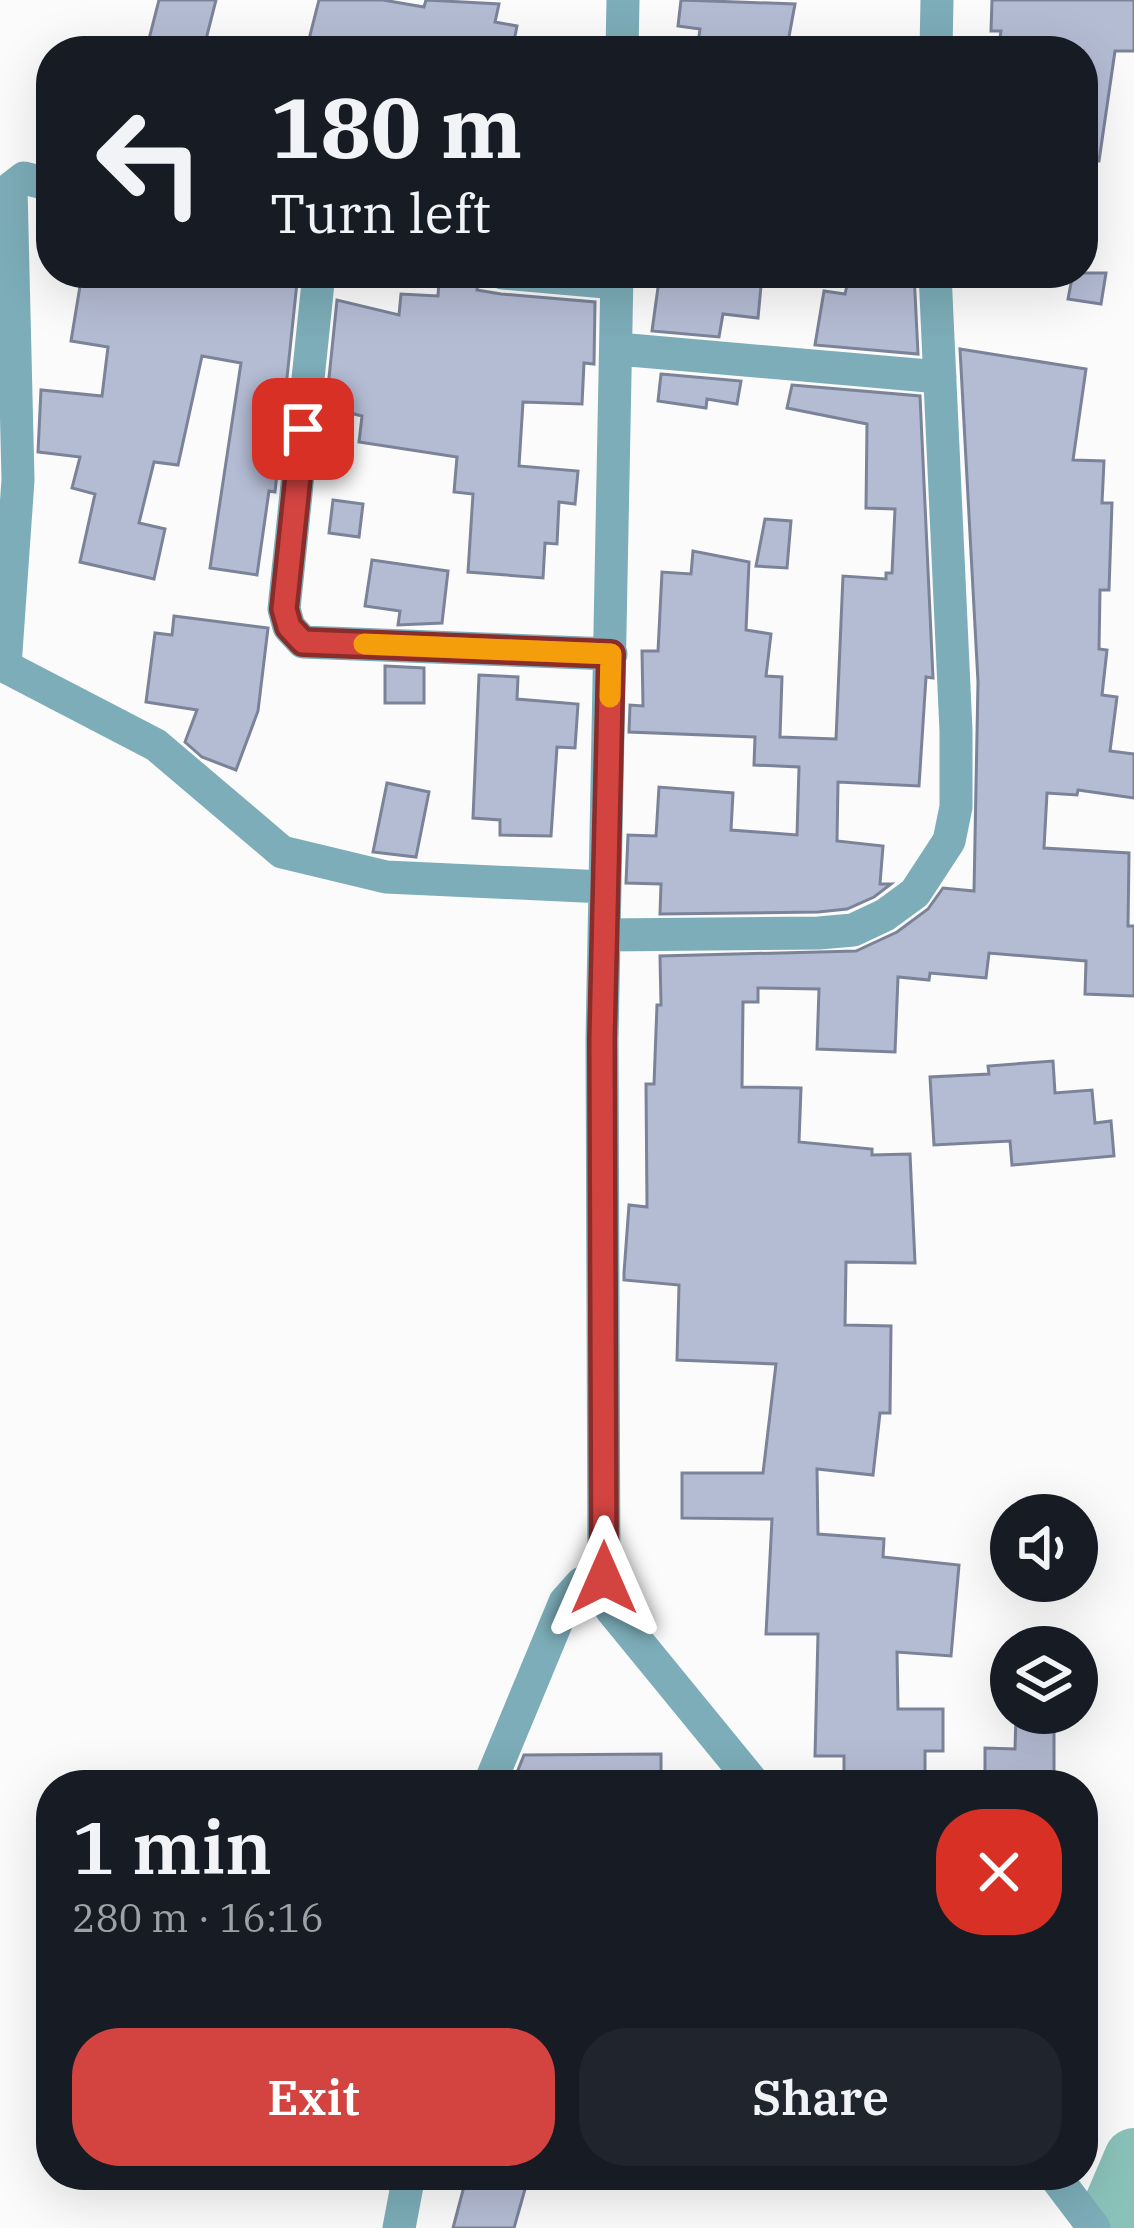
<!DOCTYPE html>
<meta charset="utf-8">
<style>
:root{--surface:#171b24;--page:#20242c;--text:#f1f3f6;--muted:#9ea1a6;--accent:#d34441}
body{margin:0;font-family:"IBM Plex Serif",serif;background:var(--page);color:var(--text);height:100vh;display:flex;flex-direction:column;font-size:45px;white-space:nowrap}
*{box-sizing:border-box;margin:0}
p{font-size:39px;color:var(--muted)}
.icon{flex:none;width:66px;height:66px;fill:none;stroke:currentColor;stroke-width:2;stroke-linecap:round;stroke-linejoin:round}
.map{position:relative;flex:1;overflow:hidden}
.side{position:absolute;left:36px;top:1770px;width:1062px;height:420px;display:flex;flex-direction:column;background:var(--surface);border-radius:48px;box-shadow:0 12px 48px #0002}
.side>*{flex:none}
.banner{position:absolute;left:36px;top:36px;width:1062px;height:252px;border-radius:48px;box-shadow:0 12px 48px #0002;background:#171b24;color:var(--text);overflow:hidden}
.controls{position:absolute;left:990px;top:1494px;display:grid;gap:24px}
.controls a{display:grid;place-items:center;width:108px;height:108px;border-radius:50%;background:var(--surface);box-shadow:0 12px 48px #0002;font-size:60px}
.pin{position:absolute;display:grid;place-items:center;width:102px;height:102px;color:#fff;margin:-51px;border-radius:24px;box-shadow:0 6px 18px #0006}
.me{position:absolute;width:132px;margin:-66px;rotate:0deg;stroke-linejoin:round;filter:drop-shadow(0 0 9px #0008)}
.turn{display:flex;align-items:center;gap:42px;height:252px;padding:0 36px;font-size:54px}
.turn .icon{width:156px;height:156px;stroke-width:2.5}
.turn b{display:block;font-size:84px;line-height:102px}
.round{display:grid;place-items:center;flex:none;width:126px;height:126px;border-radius:48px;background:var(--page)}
.summary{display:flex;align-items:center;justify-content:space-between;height:204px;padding:0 36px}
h1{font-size:72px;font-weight:600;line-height:90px}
.button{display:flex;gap:24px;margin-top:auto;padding:24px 36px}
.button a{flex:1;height:138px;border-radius:48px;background:var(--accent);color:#fff;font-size:48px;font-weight:600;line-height:138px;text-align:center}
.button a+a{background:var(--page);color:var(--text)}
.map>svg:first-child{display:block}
</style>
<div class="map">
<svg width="1134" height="2228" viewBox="0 0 1134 2228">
<rect width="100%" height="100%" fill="#fbfbfb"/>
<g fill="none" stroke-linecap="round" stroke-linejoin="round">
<!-- river -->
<path stroke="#8ac2b9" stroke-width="60" d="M1104 2228 1134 2158"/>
</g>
<!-- building -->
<path fill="#b4bcd4" stroke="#7b8399" stroke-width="3" d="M159 0H216L203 51H177L148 43Z
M319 0H383L424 7 426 0 499 4 495 22 517 26 512 51H306Z
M681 0 795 4 788 42 773 40 772 51H697L700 29 678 26Z
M992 0H1134V51H1115L1099 161 1083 160V51H998L1001 31H991Z
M181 273H298L275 492 269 491 257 575 210 568 241 363 202 356 178 465 154 462 139 523 165 529 154 579 80 562 95 494 72 488 80 457 38 452 41 390 102 396 108 347 71 341 82 274 179 285Z
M660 273H728L727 282 761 286 758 318 723 314 719 337 652 331Z
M850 273H914L918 354 815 345 824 291 845 294Z
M1073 273H1106L1101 304 1068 299Z
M439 280 478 283 477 290 501 294 595 302 594 364 584 363 582 404 523 402 519 466 578 471 575 504 559 502 557 544 545 543 543 578 468 572 473 494 454 492 457 457 359 442 362 416 326 407 337 300 399 315 401 294 438 296Z
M960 349 1086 369 1073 460 1104 461 1102 503H1112L1109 590H1100L1099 649 1107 650 1102 695 1117 697 1110 751 1134 754V798L1078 790 1077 795 1047 793 1044 848 1129 853 1128 926H1134V996L1085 994 1086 961 989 953 986 978 930 973 929 980 898 977 895 1052 817 1049 819 989 758 988V1002H743L742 1087 801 1088 799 1142 872 1149V1155L910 1154 915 1263 846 1262 845 1325 891 1326 890 1413H880L873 1475 817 1469 818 1534 884 1539 883 1557 959 1565 951 1656 897 1652 898 1709H943V1751H925V1785H844V1756H815L818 1634H766L772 1519 682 1518V1473H763L776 1364 677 1360 679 1285 624 1280V1273L629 1205 647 1207 646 1084H654L657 1005H661L660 956 856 951 897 932 928 909 943 888 974 891 978 682Z
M661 374 741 381 737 404 707 399 706 408 658 401Z
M792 385 920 396 933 678 926 677 919 786 838 782 837 841 883 846 880 884H891L874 897 847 909 818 912 660 914 661 884 626 883 628 835 656 836 659 787 733 793 731 830 797 835 799 767 754 765 755 737 629 732 630 705 643 706 642 651H658L662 572 691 574 693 551 749 562 746 630 771 634 766 676 782 677 780 737 836 739 843 576 886 579V573H892L895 509 866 508 867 424 787 408Z
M333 500 363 504 359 537 329 533Z
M765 519 791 521 787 568 756 566Z
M372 560 448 571 442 623 398 625 400 611 365 606Z
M174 616 268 628 258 711 236 770 202 757 185 742 197 710 146 702 155 633 172 635Z
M385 666 424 668V703H385Z
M479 675 518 677 517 699 578 704 575 748 557 747 551 836 500 835V820L473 818Z
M387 783 429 792 416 857 373 852Z
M1053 1061 1055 1093 1092 1090 1095 1123 1111 1121 1114 1156 1012 1165 1010 1141 934 1145 930 1077 989 1074 988 1066Z
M1016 1715H1054V1785H985V1748L1015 1749Z
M661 1754V1785H512L524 1755Z
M467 2175H529L514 2228H453Z"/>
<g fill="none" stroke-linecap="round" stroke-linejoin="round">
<!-- minor -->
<path stroke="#7cadb8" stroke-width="33" d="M622 51 623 0
M936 51 937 0
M319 273 284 609 289 627 303 642 611 654
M503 273 617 283
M617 273 602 1039 604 1578 611 1609 755 1785
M618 349 940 377
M0 664 156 745 282 852 386 877 604 887
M5 666 18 480 11 188 24 178 51 185
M607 935 819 933 853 930 885 915 915 893 949 841 956 807V731L935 273
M489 1785 565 1602 582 1583 604 1578
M1054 2175 1094 2228
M399 2228 409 2175"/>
</g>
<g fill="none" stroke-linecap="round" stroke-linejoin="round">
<defs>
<path id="route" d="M303 429 284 609 289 627 303 642 611 654 602 1039 604 1578"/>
</defs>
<!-- route casing -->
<use href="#route" stroke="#892c2a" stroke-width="30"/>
<!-- route -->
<use href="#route" stroke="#d34441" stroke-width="21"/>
<!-- slow -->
<path stroke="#f59e0b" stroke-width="21" d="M364 644 611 654 610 697"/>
</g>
</svg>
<div class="controls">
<a><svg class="icon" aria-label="sound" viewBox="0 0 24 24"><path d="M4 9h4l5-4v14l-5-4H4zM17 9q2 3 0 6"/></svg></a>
<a><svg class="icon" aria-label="layers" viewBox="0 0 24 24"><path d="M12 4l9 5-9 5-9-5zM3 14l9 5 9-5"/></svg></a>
</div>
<div class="pin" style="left:303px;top:429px;background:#d93025"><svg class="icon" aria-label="arrive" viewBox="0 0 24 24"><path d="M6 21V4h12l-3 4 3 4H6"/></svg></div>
<svg class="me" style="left:604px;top:1578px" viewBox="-20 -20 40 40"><path d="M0-17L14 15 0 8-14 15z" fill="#d34441" stroke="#fff" stroke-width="4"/></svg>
<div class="banner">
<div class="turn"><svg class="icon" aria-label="left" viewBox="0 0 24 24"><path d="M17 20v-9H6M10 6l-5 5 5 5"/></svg><div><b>180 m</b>Turn left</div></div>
</div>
<section class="side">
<div class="summary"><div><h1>1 min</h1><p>280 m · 16:16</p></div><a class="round" style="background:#d93025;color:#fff"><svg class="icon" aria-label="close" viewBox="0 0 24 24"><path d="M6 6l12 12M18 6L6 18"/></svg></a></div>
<div class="button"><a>Exit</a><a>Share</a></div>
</section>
</div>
